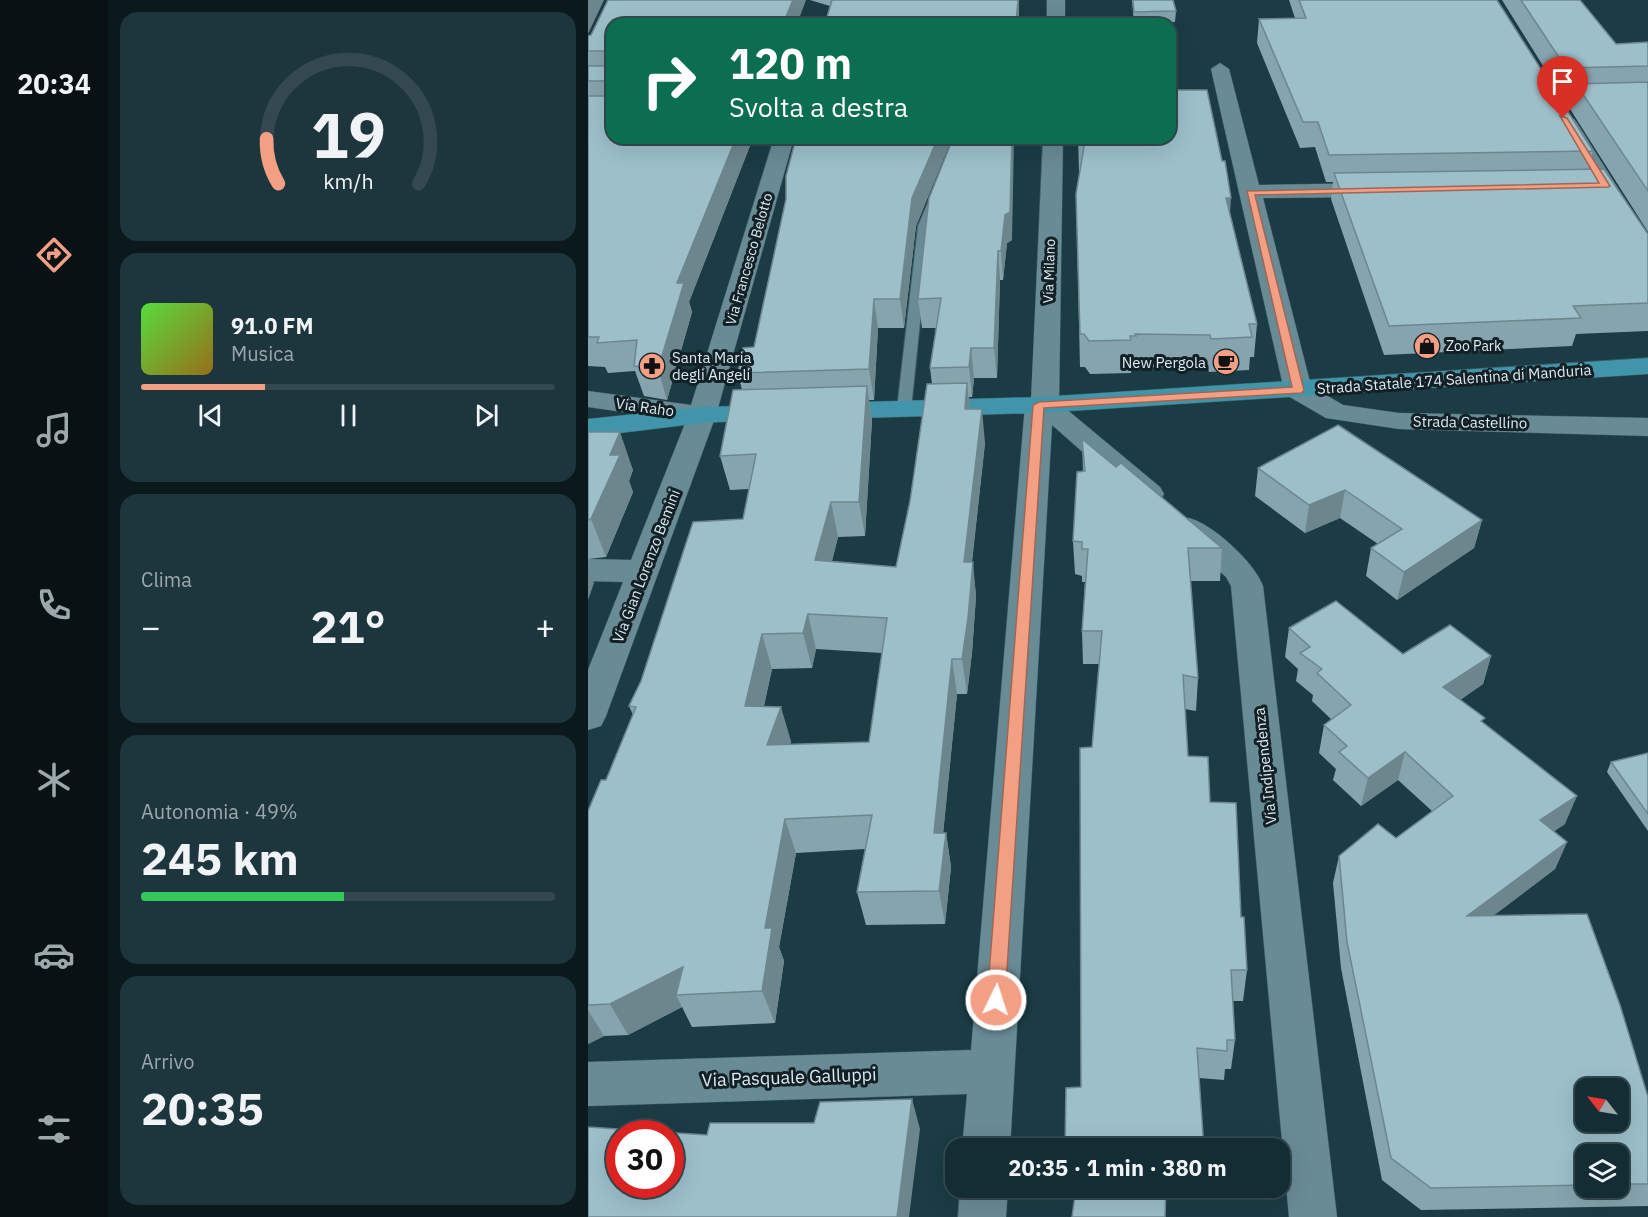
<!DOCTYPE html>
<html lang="it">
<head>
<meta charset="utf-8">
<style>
  :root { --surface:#142d34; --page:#1d353c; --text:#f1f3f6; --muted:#9da8ac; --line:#33494f; --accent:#f39f83 }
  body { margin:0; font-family:"IBM Plex Sans",sans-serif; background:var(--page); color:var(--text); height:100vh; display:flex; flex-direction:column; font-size:22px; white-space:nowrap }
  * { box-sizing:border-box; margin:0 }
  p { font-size:20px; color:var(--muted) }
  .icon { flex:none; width:33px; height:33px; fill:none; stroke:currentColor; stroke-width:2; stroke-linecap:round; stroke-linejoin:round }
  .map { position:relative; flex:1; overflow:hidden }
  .details { display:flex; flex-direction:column; gap:12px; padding:12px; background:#0b191d; width:480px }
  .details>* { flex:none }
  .banner { position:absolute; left:18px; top:18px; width:570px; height:126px; border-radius:18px; box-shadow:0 6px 24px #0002,0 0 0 2px var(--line); background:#0b6e4f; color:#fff; overflow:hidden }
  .needle { width:39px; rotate:301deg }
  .fabs { position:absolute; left:987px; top:1078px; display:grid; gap:12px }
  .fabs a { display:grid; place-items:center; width:54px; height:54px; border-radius:12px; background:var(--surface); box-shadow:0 6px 24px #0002,0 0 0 2px var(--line); font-size:30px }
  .speed { position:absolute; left:18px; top:1120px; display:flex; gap:12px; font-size:30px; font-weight:700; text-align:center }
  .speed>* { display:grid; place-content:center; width:78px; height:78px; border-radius:50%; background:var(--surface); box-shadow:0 6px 24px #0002,0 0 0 2px var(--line); line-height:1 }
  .speed .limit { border:9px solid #d22; background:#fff; color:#111 }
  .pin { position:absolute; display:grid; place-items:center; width:51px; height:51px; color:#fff; margin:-62px -26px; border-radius:50% 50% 50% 0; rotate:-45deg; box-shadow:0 0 6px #0007 }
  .pin .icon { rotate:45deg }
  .me { position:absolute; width:66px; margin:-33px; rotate:4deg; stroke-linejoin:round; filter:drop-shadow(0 0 4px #0008) }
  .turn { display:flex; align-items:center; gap:21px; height:126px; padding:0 24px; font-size:27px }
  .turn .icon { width:78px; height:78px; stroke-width:2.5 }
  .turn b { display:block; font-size:42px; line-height:51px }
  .big { font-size:45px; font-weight:700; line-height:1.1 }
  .details .widget { flex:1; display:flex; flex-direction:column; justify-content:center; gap:9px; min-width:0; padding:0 21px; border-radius:18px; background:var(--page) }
  .details .dial { align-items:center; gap:0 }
  .dial svg { height:156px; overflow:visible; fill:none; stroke:var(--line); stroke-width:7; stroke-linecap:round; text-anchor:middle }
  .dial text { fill:var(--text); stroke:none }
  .song { display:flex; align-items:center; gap:18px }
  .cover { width:72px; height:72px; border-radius:9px; background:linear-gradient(135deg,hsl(110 70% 55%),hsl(40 70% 35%)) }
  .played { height:6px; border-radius:3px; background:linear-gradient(90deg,var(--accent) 30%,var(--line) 30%) }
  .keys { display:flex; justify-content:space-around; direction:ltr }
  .heat { display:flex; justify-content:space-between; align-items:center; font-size:33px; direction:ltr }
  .charge { height:9px; border-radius:4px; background:linear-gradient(90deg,#34c759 49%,var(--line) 0) }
  .trip { position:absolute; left:357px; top:1138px; width:345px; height:60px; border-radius:18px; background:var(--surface); box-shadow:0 6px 24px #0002,0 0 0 2px var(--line); font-weight:700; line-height:60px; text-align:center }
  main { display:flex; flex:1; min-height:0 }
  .tab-bar { display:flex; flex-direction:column; width:108px; justify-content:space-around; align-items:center; background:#081215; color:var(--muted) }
  .tab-bar .icon { width:42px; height:42px }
  .tab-bar .active { color:var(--accent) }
  .tab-bar b { font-size:27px; color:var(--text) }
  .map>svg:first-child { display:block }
</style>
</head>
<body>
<main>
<nav class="tab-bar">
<b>20:34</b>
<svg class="icon active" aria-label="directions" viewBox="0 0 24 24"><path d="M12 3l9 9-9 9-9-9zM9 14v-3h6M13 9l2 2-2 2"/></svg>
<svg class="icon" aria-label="music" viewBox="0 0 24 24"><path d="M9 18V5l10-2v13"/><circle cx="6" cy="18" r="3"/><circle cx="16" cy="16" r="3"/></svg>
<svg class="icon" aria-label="phone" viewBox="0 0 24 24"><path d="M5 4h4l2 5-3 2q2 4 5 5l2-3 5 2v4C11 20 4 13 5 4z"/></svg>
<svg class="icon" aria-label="climate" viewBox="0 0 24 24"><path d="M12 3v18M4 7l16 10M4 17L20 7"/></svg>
<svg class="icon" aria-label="car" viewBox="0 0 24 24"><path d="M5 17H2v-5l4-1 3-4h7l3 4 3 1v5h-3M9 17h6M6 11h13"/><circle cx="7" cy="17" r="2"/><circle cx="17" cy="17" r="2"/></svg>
<svg class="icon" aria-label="filters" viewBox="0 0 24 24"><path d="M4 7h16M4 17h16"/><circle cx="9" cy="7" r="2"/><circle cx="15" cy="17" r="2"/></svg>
</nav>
<section class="details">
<div class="widget dial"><svg viewBox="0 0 100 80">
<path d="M14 69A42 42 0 1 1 86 69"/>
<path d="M14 69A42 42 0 0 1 8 46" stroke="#f39f83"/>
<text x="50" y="56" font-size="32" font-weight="700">19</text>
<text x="50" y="72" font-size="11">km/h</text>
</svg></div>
<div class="widget">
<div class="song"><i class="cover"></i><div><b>91.0 FM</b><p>Musica</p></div></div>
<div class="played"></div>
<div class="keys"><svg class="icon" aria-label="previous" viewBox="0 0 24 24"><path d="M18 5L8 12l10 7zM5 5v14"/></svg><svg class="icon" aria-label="pause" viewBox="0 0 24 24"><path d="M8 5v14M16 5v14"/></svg><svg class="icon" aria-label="next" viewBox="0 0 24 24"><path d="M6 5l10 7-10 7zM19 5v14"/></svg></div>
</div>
<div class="widget"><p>Clima</p>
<div class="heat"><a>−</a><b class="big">21°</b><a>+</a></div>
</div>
<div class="widget"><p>Autonomia · 49%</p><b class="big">245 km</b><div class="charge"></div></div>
<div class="widget"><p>Arrivo</p><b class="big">20:35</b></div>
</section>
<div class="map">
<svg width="1060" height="1217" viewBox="0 0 1060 1217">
  <rect width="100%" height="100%" fill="#1b3c45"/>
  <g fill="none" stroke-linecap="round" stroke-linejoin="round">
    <g stroke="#3e5b63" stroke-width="2">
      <polygon id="service" points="347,197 353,200 342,226 323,409 316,413 309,409 330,226 341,200"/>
    </g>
    <g stroke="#3e5b63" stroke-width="1">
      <g id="minor">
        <rect x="459" y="0" width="18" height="24"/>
        <polygon points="632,63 641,69 671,185 789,183 797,185 800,190 797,195 789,197 675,198 723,386 755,405 811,413 1060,418 1060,436 811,429 738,418 700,396 696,390 623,69"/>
        <polygon points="1060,93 1060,105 965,107 958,105 955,101 958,97 965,95"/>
        <polygon points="979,117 986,119 989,123 1060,236 1060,262 1052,260 1048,255 969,123 972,119"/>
        <polygon points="186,138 206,138 128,415 18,716 13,726 0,730 0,670 35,582 0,581 0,559 43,560 98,421 0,407 0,391 103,405"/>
        <polygon points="455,138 475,138 471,403 572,487 576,494 572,501 561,504 550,501 464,425 422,1149 374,1149 379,1094 0,1106 0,1062 383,1050 437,405 443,399"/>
        <path d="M601,518c24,6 66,45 74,68l74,631h-48l-58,-631 -5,-9 -48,-42 -4,-7 4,-7z"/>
        <polygon points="372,1188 420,1188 418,1217 370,1217"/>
      </g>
    </g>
    <g stroke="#3e5b63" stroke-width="1">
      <g id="primary">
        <polygon points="1060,358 1060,374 451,413 238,419 228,417 224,411 228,405 238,403 451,397"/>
        <polygon points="183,405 193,407 197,413 193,419 114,423 0,437 0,419 114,407"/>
      </g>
    </g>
    <use href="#service" fill="#698b95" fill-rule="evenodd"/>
    <use href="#minor" fill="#698b95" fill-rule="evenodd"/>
    <use href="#primary" fill="#4195ab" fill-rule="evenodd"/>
  </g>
  <g fill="#86a4ae" fill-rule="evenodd">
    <polygon points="222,0 431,0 431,24 237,24 242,6"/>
    <polygon points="544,0 585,0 588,11 587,22 546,23"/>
    <polygon points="701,0 909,0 1005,151 1000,169 1060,234 1060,331 988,334 984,346 796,355 743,199 745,182 738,182 727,147 712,148 669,43 671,19 707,18"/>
    <polygon points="914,0 992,0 1028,44 1060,42 1060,232 982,109 986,92 972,93"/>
    <polygon points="24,24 24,138 165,138 101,302 104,312 79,400 56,396 47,371 20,373 17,367 0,366 0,36"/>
    <path d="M208,138h156l-36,88 -12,102h-26l-4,72h-5l3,20 -7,116 -27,1 -6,24 64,6 14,-66 22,-117 -2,-16 6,-40h-14l-4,-29 11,-101 83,42 -5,3 -4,37h-3l-3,98h-23l-2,19h-3l1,12 15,34 -13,119 4,34 -4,57 -5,41h-10l-14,139h3l5,34 -6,57 -79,1 -9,-33 8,-43 -69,4 -17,94 5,14 -9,62 -83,4 -10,-20 -54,28 -24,1 -16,8v-233l18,-31 27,-65 -4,-9 114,-187 6,-30 -19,1 -10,-34 22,-66 -4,-17 16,-26 32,-148zM228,649l66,4 -13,89 -79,3 1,-4 -27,-35 8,-37 40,-1z"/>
    <polygon points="490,138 642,213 669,324 666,357 662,357 661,370 621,372 620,368 547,367 547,369 543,369 543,373 502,374 497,367 492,367 488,194 492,172 491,172"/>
    <polygon points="0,432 45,470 41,481 45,492 18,557 0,559"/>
    <polygon points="494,439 528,467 634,548 632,581 602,581 610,678 608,711 597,709 600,756 622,802 653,917 659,970 655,1001 645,1001 647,1040 643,1069 637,1069 636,1080 611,1078 493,1087 504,747 511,664 495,664 494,631 497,582 494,582 494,576 487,574 485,541 495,471"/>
    <polygon points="670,468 894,520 886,548 809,600 778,576 783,548 790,544 752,518 717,533 667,496"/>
    <path d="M701,628l114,26 88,2 -8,28 -23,16 23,23 82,101 -11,7 13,11 -12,27 -62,47 155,181v109l-227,4 -39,-30 -41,-212 -8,-85 6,-27 57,-18 36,-27 -34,-31 -37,26 -28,-26 3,-11 -17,-16 5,-28 7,-6 -19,-18 1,-6 -17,-14 2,-12 -13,-12zM998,1155h32v33h-32z"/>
    <polygon points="1060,753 1060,831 1019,772 1023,762"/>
    <polygon points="478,1188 607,1188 603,1188 602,1200 578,1200 487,1191 478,1191"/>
  </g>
  <g fill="#6d868d">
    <polygon points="0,0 16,0 0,34"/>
    <polygon points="205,0 218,0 209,24 195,24"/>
    <polygon points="430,0 431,0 431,24 428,24"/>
    <polygon points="148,138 165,138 101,302 104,312 79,400 70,369 89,283"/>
    <polygon points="350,138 364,138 328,226 316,328 312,299 324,198"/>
    <polygon points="424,138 426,138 424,240 419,243 415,280 413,251"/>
    <polygon points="638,198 643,198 641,229"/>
    <polygon points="410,251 412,280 409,378 406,348"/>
    <polygon points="286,299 290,328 286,400 281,369"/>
    <polygon points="383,348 386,378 384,397 381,367"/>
    <polygon points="379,383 383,417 377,409"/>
    <polygon points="279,386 284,420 277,536 271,502"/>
    <polygon points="394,409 397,443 380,596 376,562"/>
    <polygon points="32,432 45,470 41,481 45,492 18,557 3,519 22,455"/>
    <polygon points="757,490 752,518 717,533 721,505"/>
    <polygon points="243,502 250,537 235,595 227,560"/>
    <polygon points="894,520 886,548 809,600 816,572"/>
    <polygon points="385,562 388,596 384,653 379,694 374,659"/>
    <polygon points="0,567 6,583 0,600"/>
    <polygon points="220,614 228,649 224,668 215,633"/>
    <polygon points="174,634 184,669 168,741 157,706"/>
    <polygon points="903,656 895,684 848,715 855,687"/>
    <polygon points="364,659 369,694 352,866 346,833"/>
    <polygon points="193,707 203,741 190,780 179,745"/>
    <polygon points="817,752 810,780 773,806 780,778"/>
    <polygon points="989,796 977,824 942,848 952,820"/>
    <polygon points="197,819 208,853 191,947 196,961 187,1023 174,991 177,928"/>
    <polygon points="358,833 363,867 357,924 351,891"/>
    <polygon points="979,842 967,869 869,943 879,916"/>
    <polygon points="95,967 88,995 94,1007 40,1035 22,1004"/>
    <polygon points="0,1010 16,1036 0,1044"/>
    <polygon points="324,1099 332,1129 321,1217 309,1217"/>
  </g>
  <g fill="#9cbfca" stroke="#6d868d" stroke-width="1.5" fill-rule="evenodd">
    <polygon points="20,0 205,0 195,24 24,24 24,138 148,138 89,283 96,283 70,369 46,366 49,340 9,343 11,337 0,337 0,96 18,96 18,81 0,81 0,66 18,66 18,51 0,51 0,36 3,35"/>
    <polygon points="244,0 430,0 428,24 237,24"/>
    <polygon points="545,0 585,0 588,11 546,12"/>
    <polygon points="711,0 909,0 1005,151 741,155 730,122 715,122 671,19 718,18"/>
    <polygon points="933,0 992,0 1028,44 1060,42 1060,66 978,68"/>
    <polygon points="1060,82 1060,191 988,84"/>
    <polygon points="582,90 619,90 634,161 637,161 643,198 638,198 669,324 661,324 664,337 623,339 622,335 547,334 548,336 542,336 543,340 501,341 496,334 492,334 488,194 497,141 490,142 490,138 582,138"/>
    <polygon points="208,138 350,138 324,198 312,299 286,299 281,369 150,373 155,348 166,347 198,199 198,176"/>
    <polygon points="365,138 424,138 422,212 417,215 413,251 410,251 406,348 383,348 381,367 342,368 353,298 330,299 341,198"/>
    <polygon points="1016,169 1060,234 1060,303 985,306 993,318 801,326 746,173"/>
    <path d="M379,383l-2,26h17l-18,153h9l-5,56 -6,41h-10l-18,174h12l-7,58 -82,1 15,-77 -87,4 -20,109h7l-10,63 -86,4 7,-28 -73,37 -22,1v-194l13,-31h5l30,-73 -7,-1 12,-25 52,-159 50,-3 13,-65 -36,2 13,-66 134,-4 -8,116h-28l-16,58 81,7 14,-66 17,-117zM220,614l79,4 -18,124 -102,3 14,-38 -36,-1 17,-72 41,-1z"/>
    <polygon points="750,425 894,520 816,572 783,548 814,529 757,490 721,505 670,468"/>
    <polygon points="0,432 32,432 22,455 32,455 3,519 0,520"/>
    <polygon points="494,439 528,467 533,463 634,548 600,548 610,678 595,675 600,756 620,757 622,802 648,803 653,917 656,917 659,970 643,970 647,1040 639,1040 639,1051 609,1048 616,1149 477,1149 478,1088 493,1087 492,748 504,747 514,631 494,631 500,549 494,549 494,542 485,541 489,472 497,471"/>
    <path d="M748,601l67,53 47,-29 41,31 -48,31 42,31 -4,3 96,75 -37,24 27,22 -100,74 120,-2 33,91 28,92v87h-30v-29h-32v30l-155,3 -40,-30 -44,-216 -8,-86 39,-32 18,14 57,-42 -48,-44 -37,26 -29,-26 8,-6 -23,-21 27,-20 -34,-32 5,-4 -22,-16 10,-6 -21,-19zM998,1089h32v33h-32z"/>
    <polygon points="1060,753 1060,814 1023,762"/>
    <path d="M324,1099l-15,118h-309v-90l119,8 3,-12h104l6,-21zM32,1134h50v51h-50z"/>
    <polygon points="488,1188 578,1188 577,1217 484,1217"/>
  </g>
  <polygon fill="#f39f83" stroke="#9e6755" stroke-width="1.5" points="972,116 979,118 1022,186 1020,187 667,195 716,390 714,393 456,408 417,1000 414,1006 408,1009 402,1006 399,1000 445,405 451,402 704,387 659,191 1011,183"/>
  <defs>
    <g id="shop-disc" transform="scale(1.35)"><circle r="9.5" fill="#f39f83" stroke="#132025"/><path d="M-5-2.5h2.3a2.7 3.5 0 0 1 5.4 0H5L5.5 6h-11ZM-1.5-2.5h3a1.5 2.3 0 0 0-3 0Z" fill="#111"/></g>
    <g id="cafe-disc" transform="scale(1.35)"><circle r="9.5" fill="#f39f83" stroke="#132025"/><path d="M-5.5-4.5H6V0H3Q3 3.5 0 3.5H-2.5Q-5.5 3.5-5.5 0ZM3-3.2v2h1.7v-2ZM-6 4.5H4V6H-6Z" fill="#111"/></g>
    <g id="pharmacy-disc" transform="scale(1.35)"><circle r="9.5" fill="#f39f83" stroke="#132025"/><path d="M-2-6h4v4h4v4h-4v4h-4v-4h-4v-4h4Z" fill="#111"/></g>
  </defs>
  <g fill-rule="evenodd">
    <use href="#shop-disc" x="839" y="346"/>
    <use href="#cafe-disc" x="638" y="362"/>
    <use href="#pharmacy-disc" x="64" y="366"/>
  </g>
  <g text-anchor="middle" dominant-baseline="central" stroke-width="6" stroke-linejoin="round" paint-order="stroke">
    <g font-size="14" fill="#daecf2" stroke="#132025">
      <text transform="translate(161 259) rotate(-74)">Via Francesco Belotto</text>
      <text transform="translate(461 271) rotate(-88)">Via Milano</text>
    </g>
    <g font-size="14" fill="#daecf2" stroke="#132025" text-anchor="start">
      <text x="858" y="346">Zoo Park</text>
    </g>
    <g font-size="15" fill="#daecf2" stroke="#132025" text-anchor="start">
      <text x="84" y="357">Santa Maria<tspan x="84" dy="17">degli Angeli</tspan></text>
      <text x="618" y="362" text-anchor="end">New Pergola</text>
    </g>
    <g font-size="15" fill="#daecf2" stroke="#132025">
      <text transform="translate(866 379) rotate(-4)">Strada Statale 174 Salentina di Manduria</text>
      <text transform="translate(57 407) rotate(8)">Via Raho</text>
      <text transform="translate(882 422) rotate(1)">Strada Castellino</text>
      <text transform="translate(58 566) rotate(-69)">Via Gian Lorenzo Bemini</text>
      <text transform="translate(677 766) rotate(-96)">Via Indipendenza</text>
    </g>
    <g font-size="18" fill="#daecf2" stroke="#132025">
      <text transform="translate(201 1077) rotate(-2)">Via Pasquale Galluppi</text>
    </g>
  </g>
</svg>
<div class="fabs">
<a><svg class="needle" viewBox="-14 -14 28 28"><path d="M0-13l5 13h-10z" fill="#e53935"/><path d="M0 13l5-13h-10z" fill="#9da8ac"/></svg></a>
<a><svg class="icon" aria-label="layers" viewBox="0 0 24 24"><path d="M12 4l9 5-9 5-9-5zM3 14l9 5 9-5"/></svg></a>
</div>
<div class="speed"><div class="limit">30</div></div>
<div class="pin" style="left:975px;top:118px;background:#d93025"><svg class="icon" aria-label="arrive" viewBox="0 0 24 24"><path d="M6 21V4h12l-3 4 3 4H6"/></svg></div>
<svg class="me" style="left:408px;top:1000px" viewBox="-20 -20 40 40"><circle r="17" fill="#f39f83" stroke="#fff" stroke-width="3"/><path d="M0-11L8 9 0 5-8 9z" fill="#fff"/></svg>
<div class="trip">20:35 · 1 min · 380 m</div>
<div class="banner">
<div class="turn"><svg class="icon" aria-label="right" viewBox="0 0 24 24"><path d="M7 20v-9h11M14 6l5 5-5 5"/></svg><div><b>120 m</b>Svolta a destra</div></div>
</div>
</div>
</main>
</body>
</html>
